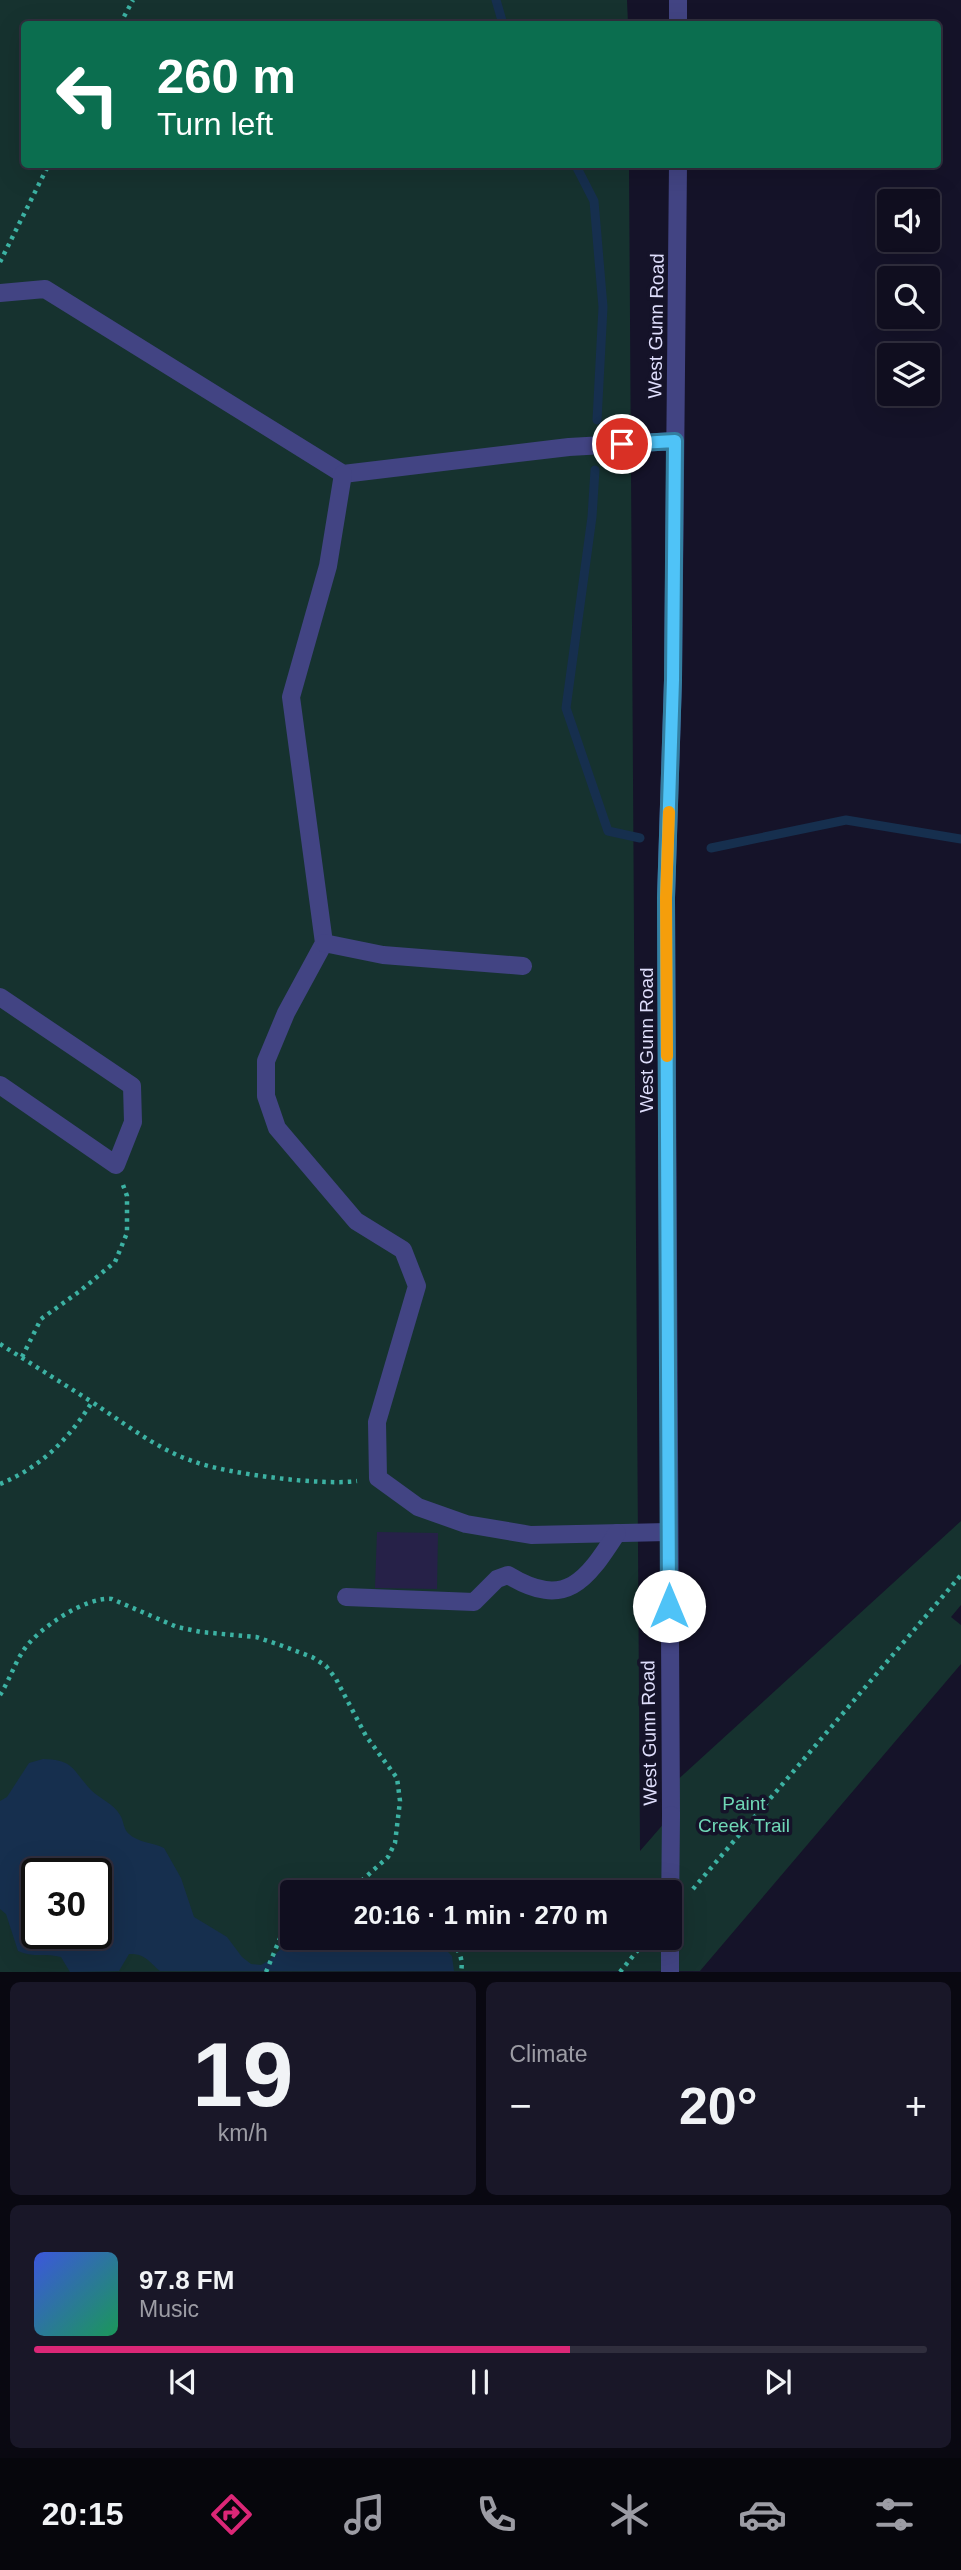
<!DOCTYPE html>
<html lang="en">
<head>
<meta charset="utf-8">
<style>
  :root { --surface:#100e1f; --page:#191728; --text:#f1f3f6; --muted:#9c9ca4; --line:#302e3d; --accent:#db2777 }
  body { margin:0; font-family:Arial,sans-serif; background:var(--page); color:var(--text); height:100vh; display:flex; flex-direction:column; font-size:26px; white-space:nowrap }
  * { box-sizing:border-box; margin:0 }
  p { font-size:23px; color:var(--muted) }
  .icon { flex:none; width:38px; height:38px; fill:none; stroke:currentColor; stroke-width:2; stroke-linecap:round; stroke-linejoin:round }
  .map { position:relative; height:1972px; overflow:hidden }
  .details { display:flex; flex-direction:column; gap:10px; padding:10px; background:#090811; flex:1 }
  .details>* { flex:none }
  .banner { position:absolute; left:21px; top:21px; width:920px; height:147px; border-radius:7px; box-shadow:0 7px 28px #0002,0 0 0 2px var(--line); background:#0b6e4f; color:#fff; overflow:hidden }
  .buttons { position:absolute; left:877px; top:189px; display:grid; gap:14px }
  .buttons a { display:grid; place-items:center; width:63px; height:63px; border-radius:7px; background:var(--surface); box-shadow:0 7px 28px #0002,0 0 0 2px var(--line); font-size:35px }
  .speed { position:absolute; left:21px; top:1858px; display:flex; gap:14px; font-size:35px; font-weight:700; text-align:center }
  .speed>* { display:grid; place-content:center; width:91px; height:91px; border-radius:50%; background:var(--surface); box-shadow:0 7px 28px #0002,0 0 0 2px var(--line); line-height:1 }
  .speed .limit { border:4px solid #111; border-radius:10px; background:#fff; color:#111 }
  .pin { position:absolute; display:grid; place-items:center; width:60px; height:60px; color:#fff; margin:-30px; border:4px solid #fff; border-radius:50%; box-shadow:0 2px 7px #0007 }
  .me { position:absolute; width:77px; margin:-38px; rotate:0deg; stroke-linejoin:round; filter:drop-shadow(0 0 5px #0008) }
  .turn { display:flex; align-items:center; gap:24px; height:147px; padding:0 21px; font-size:32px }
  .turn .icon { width:91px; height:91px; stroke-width:2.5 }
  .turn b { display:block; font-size:49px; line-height:60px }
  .big { font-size:52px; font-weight:800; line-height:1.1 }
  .details .tile { flex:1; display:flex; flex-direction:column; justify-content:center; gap:10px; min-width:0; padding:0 24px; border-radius:10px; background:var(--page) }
  .details .dial { align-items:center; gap:0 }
  .dial b { font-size:91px; line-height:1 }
  .song { display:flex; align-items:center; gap:21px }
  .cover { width:84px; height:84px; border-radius:10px; background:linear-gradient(135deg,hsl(230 70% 55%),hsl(150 70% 35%)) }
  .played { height:7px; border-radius:4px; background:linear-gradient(90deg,var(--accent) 60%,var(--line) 60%) }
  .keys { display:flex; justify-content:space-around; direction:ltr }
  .heat { display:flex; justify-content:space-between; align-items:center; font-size:38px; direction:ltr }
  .details .tiles { flex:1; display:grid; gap:10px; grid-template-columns:1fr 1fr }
  .tile:last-child { grid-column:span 2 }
  .trip { position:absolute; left:280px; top:1880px; width:402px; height:70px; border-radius:7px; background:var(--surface); box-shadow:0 7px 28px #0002,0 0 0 2px var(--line); font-weight:800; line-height:70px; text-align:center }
  .menu { display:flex; height:112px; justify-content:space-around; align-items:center; background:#06060c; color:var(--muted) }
  .menu .icon { width:49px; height:49px }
  .menu .active { color:var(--accent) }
  .menu b { font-size:32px; color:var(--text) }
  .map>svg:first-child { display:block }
</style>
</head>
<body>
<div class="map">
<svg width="961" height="1972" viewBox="0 0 961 1972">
  <rect width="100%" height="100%" fill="#151329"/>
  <path fill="#16322f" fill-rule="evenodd" d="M0,0h627l1,24h-604v140l605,1 11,1686 33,-38v-29l288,-263v84l-10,12 10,8v39l-261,307 -700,1zM37,1874h59v60h-59zM292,1892h378v45h-378z"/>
  <path fill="#162f4e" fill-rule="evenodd" d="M43,1759c32,1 29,11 48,31 9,9 22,13 29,25 4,6 3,14 9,19 8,8 25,9 35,14l17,30 13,39 33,20 15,20 9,7 10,1 7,-4 26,-24h92c15,17 37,6 56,9l10,10 2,15h-294c-11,-9 -15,-18 -31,-17l-10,17 -49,1 -9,-15c-14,-4 -29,1 -43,-6l-12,-37 -6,-5v-108l7,-4 22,-34zM37,1874h59v60h-59z"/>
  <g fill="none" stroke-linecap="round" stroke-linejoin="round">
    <g stroke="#162f4e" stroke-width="9">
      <polyline points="496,0 503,24"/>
      <polyline points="575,164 594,201 603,307 597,420"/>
      <polyline points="595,470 592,517 566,708 608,831 640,838"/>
      <polyline points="711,848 846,820 961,839"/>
    </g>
  </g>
  <polygon fill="#262148" points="377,1532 438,1533 437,1589 375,1588"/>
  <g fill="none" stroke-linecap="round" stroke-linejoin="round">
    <g stroke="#3cb2a3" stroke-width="4.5" stroke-dasharray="3.5 5" stroke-linecap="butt">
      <polyline points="120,24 133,0"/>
      <polyline points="0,262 49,164"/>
      <polyline points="0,1344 92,1402"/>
      <polyline points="22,1357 41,1319 80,1291 115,1262 127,1233 127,1196 123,1185"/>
      <path d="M0,1484c41,-17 69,-45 92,-82 32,21 66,48 103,60 34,12 127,24 162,19"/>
      <path d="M0,1695c9,-14 14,-30 23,-44 14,-22 63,-55 89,-52l65,28 24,5 55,5 24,8 32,12 14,9 10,13 30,57 31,42 3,23 -5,42 -7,14 -39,35"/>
      <polyline points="693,1889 961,1575"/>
      <path d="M445,1937c12,8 19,20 16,35"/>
      <polyline points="266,1972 281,1936 292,1921"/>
      <polyline points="620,1972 646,1940"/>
    </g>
    <g stroke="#424483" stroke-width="18">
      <polyline points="0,293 45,289 343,474 569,447 675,441"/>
      <polyline points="343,474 328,566 291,697 324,943 286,1013 266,1061 266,1096 277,1128 356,1221 403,1250 417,1286 377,1422 378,1478 418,1507 466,1524 531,1535 668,1532"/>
      <polyline points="324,943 383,955 523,966"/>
      <polyline points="0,997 132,1086 133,1122 116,1165 0,1085"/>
      <path d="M346,1597l128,5 23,-23 11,-4c58,35 78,6 109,-42"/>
    </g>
    <g stroke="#424483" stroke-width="18">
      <polyline points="678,24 678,0"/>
      <polyline points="671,1815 666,898 673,680 678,164"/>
      <polyline points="670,1972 670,1937"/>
    </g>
    <polyline stroke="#424483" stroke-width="18" points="670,1915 671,1815"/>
  </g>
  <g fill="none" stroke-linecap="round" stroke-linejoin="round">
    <g stroke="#337fa1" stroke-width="18">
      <polyline id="route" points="622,444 675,441 673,680 666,898 669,1606"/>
    </g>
    <use href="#route" stroke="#4fc3f7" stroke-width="12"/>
    <polyline stroke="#f59e0b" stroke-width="12" points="667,1056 666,898 669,812"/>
  </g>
  <g text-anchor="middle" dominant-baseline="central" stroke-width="7" stroke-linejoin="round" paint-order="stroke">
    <g font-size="19" fill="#dfdefc" stroke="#151329">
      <text transform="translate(656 326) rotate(-89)">West Gunn Road</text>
      <text transform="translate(646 1040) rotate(-90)">West Gunn Road</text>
      <text transform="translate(649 1733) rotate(-91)">West Gunn Road</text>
    </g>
    <g font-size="19" fill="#6fd7b6" stroke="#151329">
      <text x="744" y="1803">Paint<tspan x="744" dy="22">Creek Trail</tspan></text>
    </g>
  </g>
</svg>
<div class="buttons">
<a><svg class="icon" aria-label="sound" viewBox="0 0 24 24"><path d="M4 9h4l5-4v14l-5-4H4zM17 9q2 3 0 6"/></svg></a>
<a><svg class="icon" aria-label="search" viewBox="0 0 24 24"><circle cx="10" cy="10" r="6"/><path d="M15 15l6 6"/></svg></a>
<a><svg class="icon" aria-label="layers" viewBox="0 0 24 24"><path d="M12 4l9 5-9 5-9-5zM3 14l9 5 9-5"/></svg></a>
</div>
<div class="speed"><div class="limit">30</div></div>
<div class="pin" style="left:622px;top:444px;background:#d93025"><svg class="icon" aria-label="arrive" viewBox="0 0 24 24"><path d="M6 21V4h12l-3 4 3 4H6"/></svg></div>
<svg class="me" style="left:669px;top:1606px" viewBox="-20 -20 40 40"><circle r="19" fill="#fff"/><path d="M0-13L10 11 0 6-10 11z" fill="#4fc3f7"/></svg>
<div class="trip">20:16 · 1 min · 270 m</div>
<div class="banner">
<div class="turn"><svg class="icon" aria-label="left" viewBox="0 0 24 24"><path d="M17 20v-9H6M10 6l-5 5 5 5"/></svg><div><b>260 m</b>Turn left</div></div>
</div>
</div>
<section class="details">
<div class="tiles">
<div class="tile dial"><b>19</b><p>km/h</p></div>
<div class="tile"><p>Climate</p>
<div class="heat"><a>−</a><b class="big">20°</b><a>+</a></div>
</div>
<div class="tile">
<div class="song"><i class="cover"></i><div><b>97.8 FM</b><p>Music</p></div></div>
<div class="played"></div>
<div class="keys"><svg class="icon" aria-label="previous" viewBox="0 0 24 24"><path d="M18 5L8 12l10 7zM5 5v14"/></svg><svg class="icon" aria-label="pause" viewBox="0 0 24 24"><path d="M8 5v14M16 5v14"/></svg><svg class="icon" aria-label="next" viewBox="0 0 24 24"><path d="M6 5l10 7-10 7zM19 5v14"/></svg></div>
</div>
</div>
</section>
<nav class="menu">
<b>20:15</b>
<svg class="icon active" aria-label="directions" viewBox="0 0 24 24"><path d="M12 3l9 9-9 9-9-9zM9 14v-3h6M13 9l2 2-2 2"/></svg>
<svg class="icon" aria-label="music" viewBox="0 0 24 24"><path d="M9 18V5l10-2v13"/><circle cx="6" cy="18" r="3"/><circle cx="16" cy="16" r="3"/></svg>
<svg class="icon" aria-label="phone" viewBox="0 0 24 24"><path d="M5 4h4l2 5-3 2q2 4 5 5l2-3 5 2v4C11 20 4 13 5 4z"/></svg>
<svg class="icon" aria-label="climate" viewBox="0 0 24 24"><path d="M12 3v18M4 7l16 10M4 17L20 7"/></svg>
<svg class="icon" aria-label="car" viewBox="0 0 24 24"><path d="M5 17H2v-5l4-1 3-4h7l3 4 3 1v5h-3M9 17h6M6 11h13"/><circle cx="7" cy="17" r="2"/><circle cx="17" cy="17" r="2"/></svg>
<svg class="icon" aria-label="filters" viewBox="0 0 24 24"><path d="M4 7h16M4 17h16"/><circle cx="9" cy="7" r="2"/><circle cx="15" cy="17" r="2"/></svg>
</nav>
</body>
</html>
